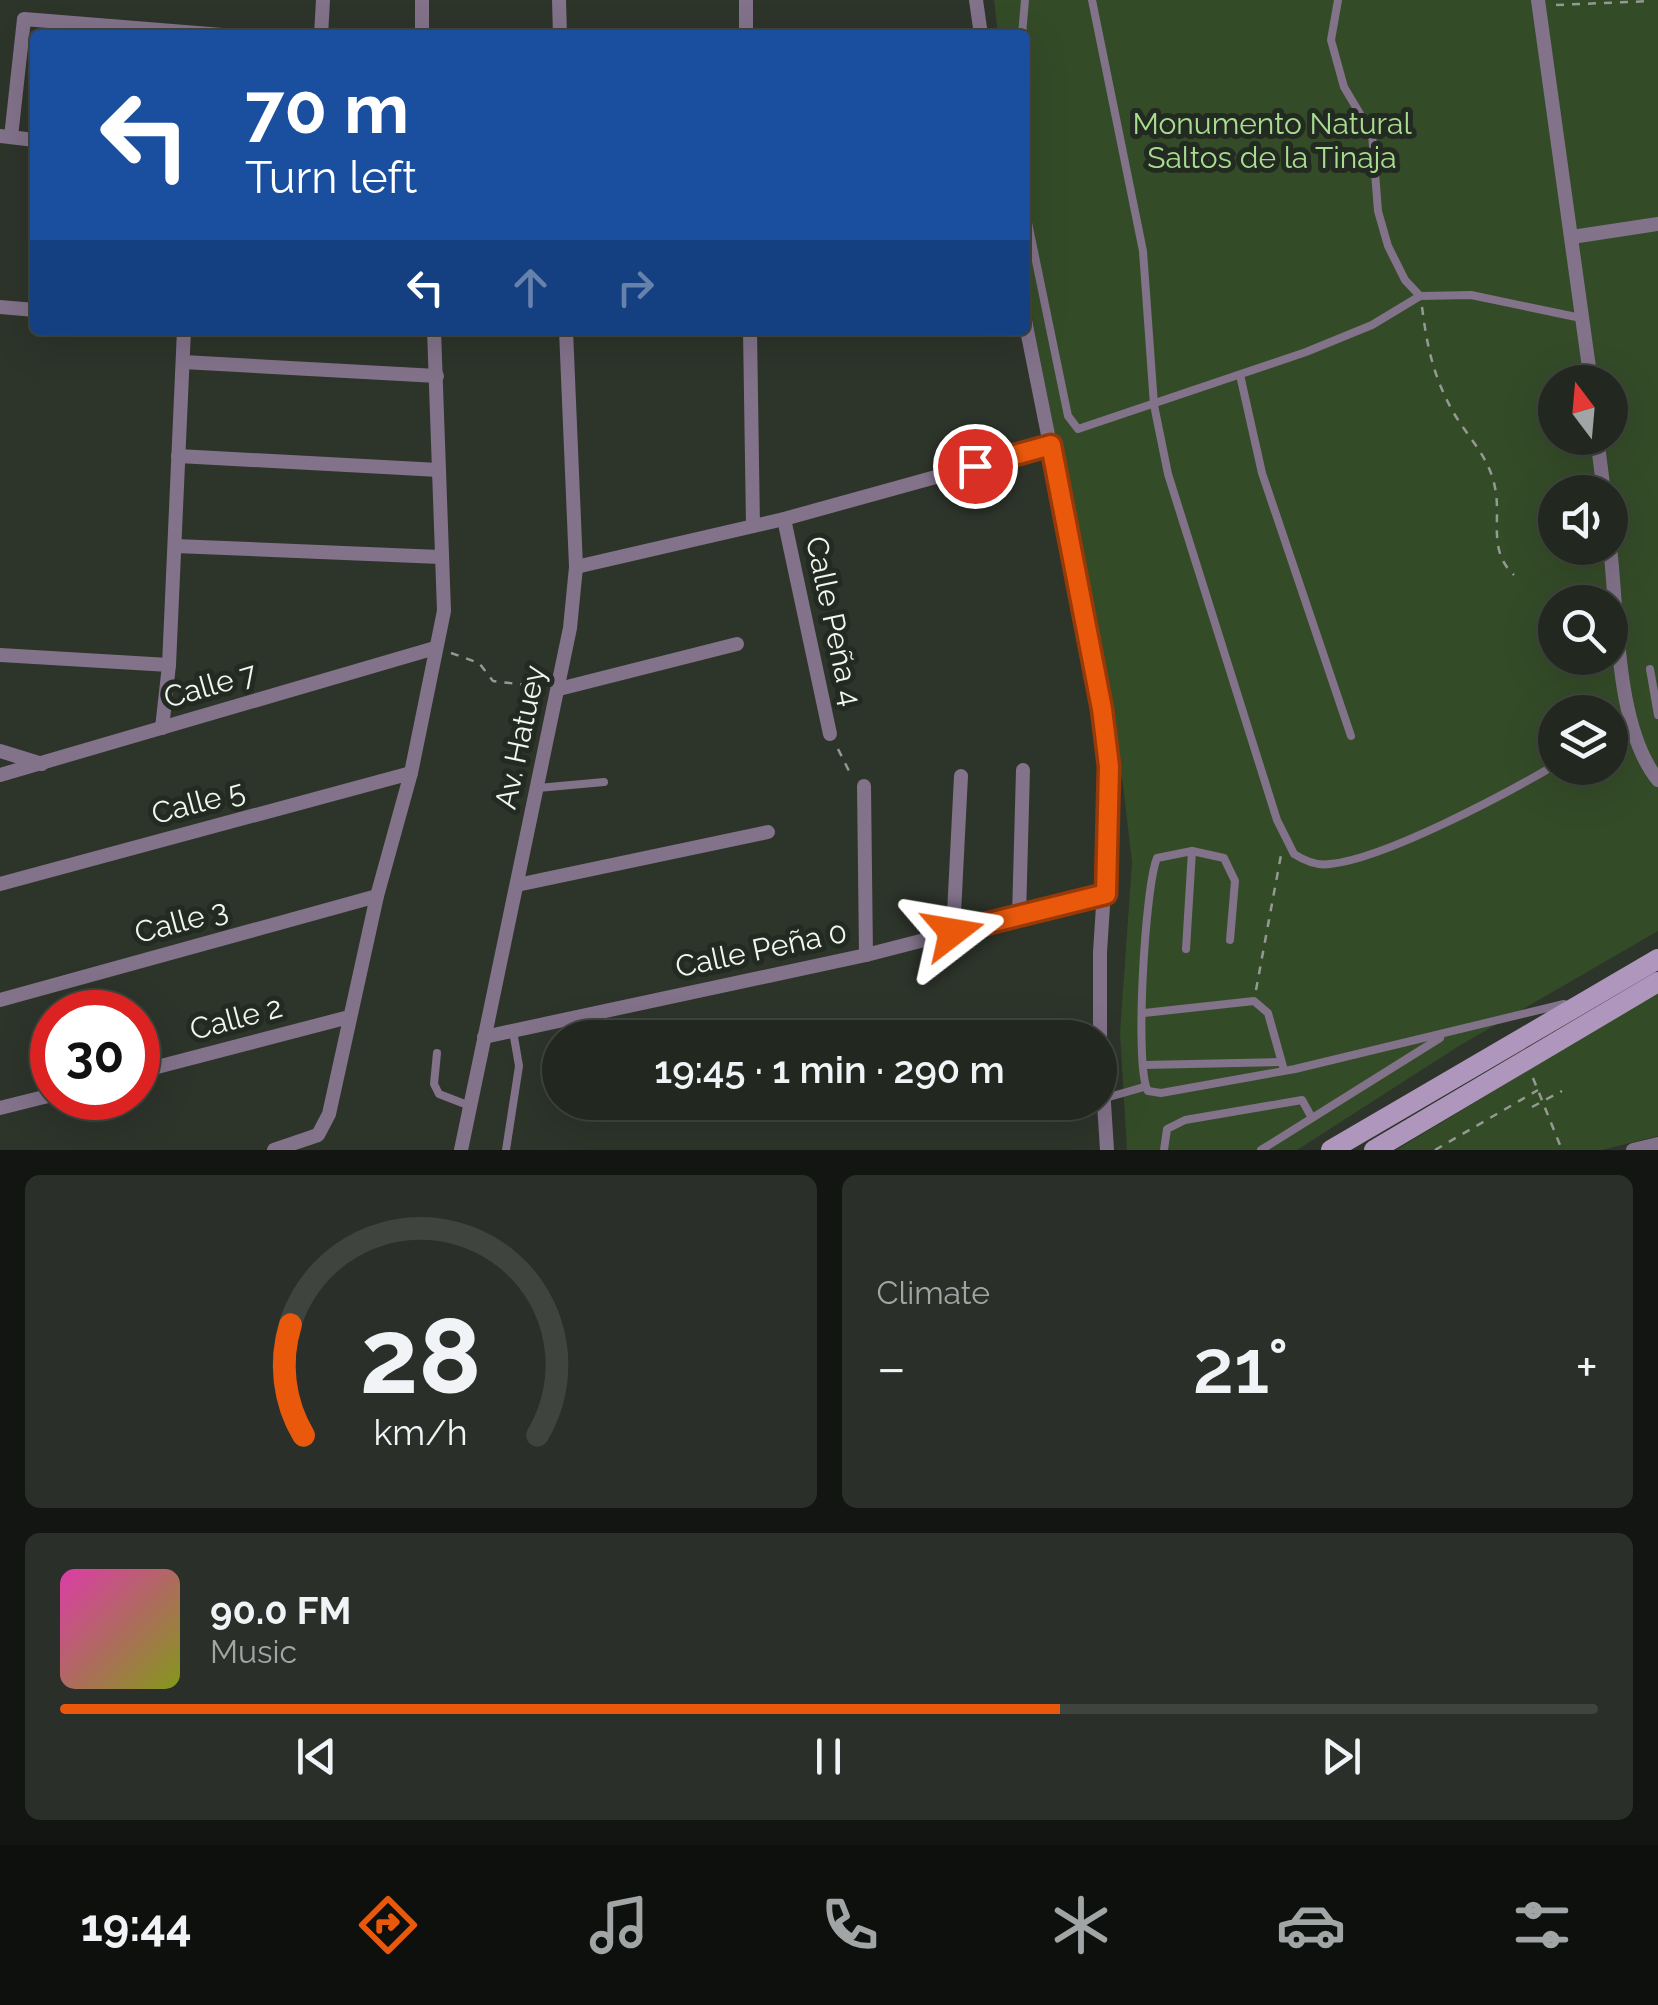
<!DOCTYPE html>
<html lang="en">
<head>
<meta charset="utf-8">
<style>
  :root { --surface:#222720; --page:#2a2f29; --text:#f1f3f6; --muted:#a2a5a5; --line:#3f443e; --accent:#ea580c }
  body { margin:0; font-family:Raleway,sans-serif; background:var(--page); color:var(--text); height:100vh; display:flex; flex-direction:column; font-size:38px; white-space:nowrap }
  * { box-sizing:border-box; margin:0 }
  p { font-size:32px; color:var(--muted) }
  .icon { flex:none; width:55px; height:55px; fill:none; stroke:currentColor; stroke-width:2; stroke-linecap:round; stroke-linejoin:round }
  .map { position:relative; height:1150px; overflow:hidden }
  .side { display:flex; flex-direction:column; gap:25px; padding:25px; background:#131512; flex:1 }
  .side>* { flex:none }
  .hud { position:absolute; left:30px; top:30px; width:1000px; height:305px; border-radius:10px; box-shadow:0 10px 40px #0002,0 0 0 2px var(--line); background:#1a4fa0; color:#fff; overflow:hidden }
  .needle { width:65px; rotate:344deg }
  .buttons { position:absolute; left:1538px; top:365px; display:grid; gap:20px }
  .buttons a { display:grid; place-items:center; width:90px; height:90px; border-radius:50%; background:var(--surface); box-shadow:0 10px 40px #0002,0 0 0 2px var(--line); font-size:50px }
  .speed { position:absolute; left:30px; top:990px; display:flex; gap:20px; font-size:50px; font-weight:700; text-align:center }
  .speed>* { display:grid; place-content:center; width:130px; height:130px; border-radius:50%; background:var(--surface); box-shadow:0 10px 40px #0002,0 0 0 2px var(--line); line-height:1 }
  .speed .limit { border:15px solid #d22; background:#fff; color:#111 }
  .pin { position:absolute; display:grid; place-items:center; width:85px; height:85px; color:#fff; margin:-42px; border:5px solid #fff; border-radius:50%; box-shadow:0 2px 10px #0007 }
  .me { position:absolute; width:110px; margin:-55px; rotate:76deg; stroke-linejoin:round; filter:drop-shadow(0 0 8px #0008) }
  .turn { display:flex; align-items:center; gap:35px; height:210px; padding:0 50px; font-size:45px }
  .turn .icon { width:130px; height:130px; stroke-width:2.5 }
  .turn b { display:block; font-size:70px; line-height:85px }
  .lanes { display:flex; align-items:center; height:95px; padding:0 50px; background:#0003; justify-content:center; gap:50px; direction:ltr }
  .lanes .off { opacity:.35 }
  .big { font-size:75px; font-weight:600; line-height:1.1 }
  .side .widget { flex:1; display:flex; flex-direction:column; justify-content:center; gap:15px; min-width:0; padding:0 35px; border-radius:15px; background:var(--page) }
  .side .dial { align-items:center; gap:0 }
  .dial svg { height:260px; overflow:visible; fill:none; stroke:var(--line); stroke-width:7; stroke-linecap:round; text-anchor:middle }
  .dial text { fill:var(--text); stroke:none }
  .song { display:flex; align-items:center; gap:30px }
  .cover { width:120px; height:120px; border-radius:15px; background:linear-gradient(135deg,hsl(320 70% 55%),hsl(70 70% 35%)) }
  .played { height:10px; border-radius:5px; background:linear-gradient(90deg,var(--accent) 65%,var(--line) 65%) }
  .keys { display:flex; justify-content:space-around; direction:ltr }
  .heat { display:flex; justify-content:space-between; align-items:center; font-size:55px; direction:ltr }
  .side .tiles { flex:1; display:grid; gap:25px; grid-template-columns:1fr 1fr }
  .widget:last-child { grid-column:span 2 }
  .trip { position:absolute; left:542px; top:1020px; width:575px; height:100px; border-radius:50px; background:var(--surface); box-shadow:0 10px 40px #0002,0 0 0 2px var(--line); font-weight:600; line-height:100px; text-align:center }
  .tab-bar { display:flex; height:160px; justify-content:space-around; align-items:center; background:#0e100d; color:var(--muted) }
  .tab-bar .icon { width:70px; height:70px }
  .tab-bar .current { color:var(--accent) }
  .tab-bar b { font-size:45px; color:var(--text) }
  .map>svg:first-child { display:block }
</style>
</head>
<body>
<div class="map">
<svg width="1658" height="1150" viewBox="0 0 1658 1150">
  <rect width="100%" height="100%" fill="#2d342a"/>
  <g fill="#344b28" fill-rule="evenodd">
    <path d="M994,0h664v931l-199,115 -162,104h-170l-7,-116 12,-172 -9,-77 -91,-468 -7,-60v-222h-27zM1555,382h55v56h-55zM1555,492h55v56h-55zM1555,602h55v56h-55zM1555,712h55v56h-55z"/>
    <polygon points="1658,992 1658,1136 1602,1150 1396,1150"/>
  </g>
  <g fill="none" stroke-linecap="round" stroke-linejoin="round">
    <g stroke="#949991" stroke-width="2.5" stroke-dasharray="8 8" stroke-linecap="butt">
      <polyline points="1556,5 1651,1"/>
      <path d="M1422,307c5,39 11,68 30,103 14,25 35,44 42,73 9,34 -8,66 20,92"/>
      <polyline points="451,653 479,663 493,681 542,687"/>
      <polyline points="838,749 852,777"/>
      <polyline points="1256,990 1281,855"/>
      <polyline points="1533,1078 1562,1150"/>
      <polyline points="1532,1107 1562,1091"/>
      <polyline points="1435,1150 1538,1090"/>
    </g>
    <g stroke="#82728a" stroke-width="8">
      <path d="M1092,0l51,251 11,154 14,69 109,346 17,34c11,7 23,12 36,10 54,-5 176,-70 225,-99"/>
      <polyline points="1338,0 1331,40 1344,87 1372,134 1378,211 1388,246 1405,280 1420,296"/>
      <polyline points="1022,35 1025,0"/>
      <polyline points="1025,208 1068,416 1078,429 1306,352 1372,325 1420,296 1471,295 1581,318"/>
      <polyline points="1240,375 1262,473 1351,736"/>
      <polyline points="1650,669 1658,715"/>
      <polyline points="1610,734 1631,723"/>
      <polyline points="538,788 604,782"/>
      <path d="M1230,940l5,-59 -11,-23 -32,-7 -35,7c-12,28 -23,211 -9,233l13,2 134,-24 269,-65"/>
      <polyline points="1186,949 1192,851"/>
      <polyline points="1144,1013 1254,1001 1268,1013 1284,1070"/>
      <polyline points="437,1053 434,1084 439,1094 470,1106"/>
      <polyline points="1144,1065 1279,1062"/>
      <polyline points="1102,1099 1144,1087"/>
      <polyline points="506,1150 519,1066 513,1031"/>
      <polyline points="1164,1150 1167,1129 1185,1120 1302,1100 1312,1118"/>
      <polyline points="1261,1150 1440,1038"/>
    </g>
    <g stroke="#82728a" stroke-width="14">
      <polyline points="559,0 560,35"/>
      <polyline points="746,0 746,35"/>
      <polyline points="976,0 981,35"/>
      <polyline points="1538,0 1591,382"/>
      <polyline points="321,35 323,0"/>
      <polyline points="422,35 422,0"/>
      <polyline points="0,136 35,140"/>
      <polyline points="11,137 24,19 222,35"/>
      <polyline points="1572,237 1658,224"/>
      <polyline points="0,307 35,310"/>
      <polyline points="1025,320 1103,709 1109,814 1100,952 1100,1038"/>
      <polyline points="750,330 753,526"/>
      <polyline points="183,362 437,376"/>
      <polyline points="1597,438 1604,492"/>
      <polyline points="178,456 439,470"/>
      <polyline points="784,519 830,734"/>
      <polyline points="175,546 440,557"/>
      <path d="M1610,547c8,67 5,180 48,233"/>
      <polyline points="576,567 784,519 1051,445"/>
      <polyline points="0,655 169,665"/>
      <polyline points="559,689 737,644"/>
      <polyline points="162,728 169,665 184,330"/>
      <polyline points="0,751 42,764"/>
      <polyline points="0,775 435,648"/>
      <polyline points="864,786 866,955"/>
      <polyline points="0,884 411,773"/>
      <polyline points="517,885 768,832"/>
      <polyline points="1019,916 1023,770"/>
      <polyline points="953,933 961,776"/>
      <polyline points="0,1000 377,896"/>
      <polyline points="484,1037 866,955 1107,893"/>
      <polyline points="1100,1041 1107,1150"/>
      <polyline points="138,1072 349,1017"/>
      <polyline points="0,1108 52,1095"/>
      <polyline points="274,1150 318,1135 329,1114 377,896 411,773 444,611 434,330"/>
      <polyline points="461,1150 570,628 576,567 566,330"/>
      <polyline points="1633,1150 1658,1144"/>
    </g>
    <g stroke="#af96bc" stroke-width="20">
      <polyline points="1331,1150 1658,959"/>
      <polyline points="1374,1150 1658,982"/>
    </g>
  </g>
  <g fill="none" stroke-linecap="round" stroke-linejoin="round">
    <g stroke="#983908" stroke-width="25">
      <polyline id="route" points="953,932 1106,894 1109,766 1102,709 1051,445 975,466"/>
    </g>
    <use href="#route" stroke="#ea580c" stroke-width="18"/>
  </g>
  <g text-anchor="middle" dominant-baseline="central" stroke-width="10" stroke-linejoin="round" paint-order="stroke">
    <g font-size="30" fill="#a8dc8e" stroke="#232a21">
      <text x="1272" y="123">Monumento Natural<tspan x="1272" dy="34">Saltos de la Tinaja</tspan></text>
    </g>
    <g font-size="30" fill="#f2f6f0" stroke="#232a21">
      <text transform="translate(834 621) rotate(78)">Calle Peña 4</text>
      <text transform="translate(210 685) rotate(-16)">Calle 7</text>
      <text transform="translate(520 737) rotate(-78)">Av. Hatuey</text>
      <text transform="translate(198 802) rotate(-15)">Calle 5</text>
      <text transform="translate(181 921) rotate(-15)">Calle 3</text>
      <text transform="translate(761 949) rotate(-12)">Calle Peña 0</text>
      <text transform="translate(236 1018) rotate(-15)">Calle 2</text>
    </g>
  </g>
</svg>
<div class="buttons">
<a><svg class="needle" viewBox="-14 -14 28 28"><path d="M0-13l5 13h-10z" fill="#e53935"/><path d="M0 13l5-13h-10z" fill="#a2a5a5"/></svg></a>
<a><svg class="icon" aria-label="sound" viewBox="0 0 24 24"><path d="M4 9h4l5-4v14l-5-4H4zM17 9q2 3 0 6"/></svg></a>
<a><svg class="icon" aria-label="search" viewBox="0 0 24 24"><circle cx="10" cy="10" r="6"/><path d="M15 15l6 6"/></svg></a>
<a><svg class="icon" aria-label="layers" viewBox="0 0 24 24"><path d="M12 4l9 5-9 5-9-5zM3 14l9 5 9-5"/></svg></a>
</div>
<div class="speed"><div class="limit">30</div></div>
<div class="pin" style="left:975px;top:466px;background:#d93025"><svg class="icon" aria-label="arrive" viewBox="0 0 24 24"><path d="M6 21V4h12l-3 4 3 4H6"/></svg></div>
<svg class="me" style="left:953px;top:932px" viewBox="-20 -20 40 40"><path d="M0-17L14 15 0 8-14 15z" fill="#ea580c" stroke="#fff" stroke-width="4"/></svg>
<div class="trip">19:45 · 1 min · 290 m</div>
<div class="hud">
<div class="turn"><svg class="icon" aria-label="left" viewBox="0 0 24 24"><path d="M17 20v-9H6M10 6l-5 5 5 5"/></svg><div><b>70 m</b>Turn left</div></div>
<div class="lanes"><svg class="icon" aria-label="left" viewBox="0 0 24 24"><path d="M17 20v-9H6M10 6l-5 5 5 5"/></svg><svg class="icon off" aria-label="ahead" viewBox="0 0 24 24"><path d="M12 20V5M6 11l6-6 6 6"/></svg><svg class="icon off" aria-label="right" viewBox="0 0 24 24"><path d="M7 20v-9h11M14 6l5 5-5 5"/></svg></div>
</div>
</div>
<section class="side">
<div class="tiles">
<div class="widget dial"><svg viewBox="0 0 100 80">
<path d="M14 69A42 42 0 1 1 86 69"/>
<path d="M14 69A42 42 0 0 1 10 35" stroke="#ea580c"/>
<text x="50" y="56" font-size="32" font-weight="700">28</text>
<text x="50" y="72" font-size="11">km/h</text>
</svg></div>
<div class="widget"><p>Climate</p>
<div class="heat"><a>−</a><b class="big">21°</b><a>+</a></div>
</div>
<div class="widget">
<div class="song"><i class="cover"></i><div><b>90.0 FM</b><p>Music</p></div></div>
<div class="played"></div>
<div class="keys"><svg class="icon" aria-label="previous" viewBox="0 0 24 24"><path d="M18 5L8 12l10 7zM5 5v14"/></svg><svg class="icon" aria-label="pause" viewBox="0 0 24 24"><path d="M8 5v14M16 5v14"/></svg><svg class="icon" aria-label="next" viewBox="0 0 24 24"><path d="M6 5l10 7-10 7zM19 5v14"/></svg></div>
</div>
</div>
</section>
<nav class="tab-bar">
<b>19:44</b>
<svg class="icon current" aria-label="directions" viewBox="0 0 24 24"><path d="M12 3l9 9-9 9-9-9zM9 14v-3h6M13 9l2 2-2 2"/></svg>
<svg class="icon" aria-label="music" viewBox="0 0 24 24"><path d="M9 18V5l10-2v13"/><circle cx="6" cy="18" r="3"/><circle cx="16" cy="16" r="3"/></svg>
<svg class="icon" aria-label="phone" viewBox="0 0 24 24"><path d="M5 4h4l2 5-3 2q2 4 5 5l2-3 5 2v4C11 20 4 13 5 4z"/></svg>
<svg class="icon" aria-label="climate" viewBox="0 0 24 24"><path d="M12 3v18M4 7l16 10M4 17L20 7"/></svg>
<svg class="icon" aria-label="car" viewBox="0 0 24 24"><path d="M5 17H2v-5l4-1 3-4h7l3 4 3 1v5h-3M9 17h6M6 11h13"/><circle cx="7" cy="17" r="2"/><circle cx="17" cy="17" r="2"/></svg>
<svg class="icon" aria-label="filters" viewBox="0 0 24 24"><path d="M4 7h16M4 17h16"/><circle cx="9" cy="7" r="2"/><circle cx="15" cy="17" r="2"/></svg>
</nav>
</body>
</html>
